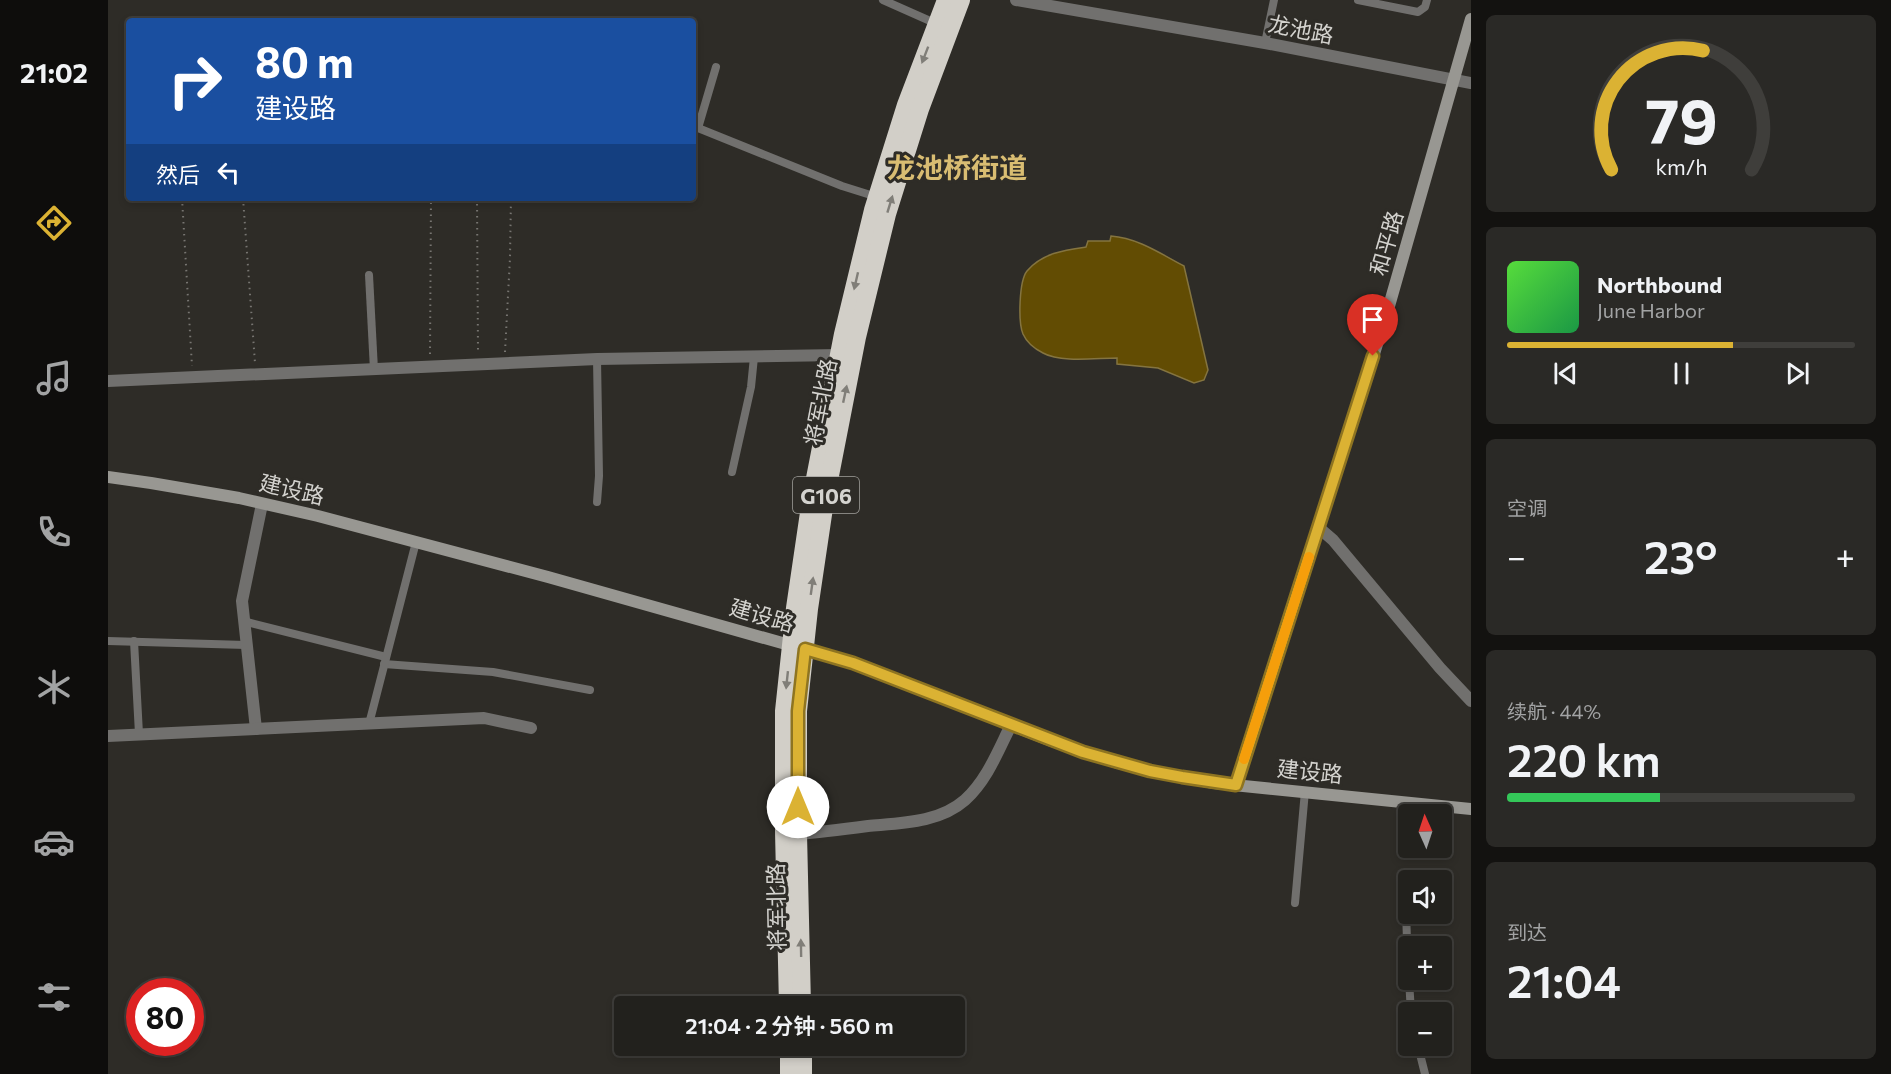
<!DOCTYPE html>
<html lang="zh">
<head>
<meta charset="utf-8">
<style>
  :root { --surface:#22211d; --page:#2a2926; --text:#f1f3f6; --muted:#a2a3a4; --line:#3f3e3b; --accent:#dbb233 }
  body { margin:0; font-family:Commissioner,"Noto Sans SC",sans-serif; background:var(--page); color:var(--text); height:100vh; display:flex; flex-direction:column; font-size:22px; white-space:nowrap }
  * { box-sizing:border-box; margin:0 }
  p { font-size:20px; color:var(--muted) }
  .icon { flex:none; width:33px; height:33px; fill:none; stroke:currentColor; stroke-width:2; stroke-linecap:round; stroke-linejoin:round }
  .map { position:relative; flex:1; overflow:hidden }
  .side { display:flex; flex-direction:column; gap:15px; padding:15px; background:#131210; width:420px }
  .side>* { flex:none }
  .guide { position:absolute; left:18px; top:18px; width:570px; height:183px; border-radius:6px; box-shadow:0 3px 9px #0003,0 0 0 2px var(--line); background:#1a4fa0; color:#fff; overflow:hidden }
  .needle { width:39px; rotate:357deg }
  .fabs { position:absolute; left:1290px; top:804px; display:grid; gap:12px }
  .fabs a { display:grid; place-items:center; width:54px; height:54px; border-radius:6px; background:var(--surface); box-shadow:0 3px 9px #0003,0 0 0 2px var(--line); font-size:30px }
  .speed { position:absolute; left:18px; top:978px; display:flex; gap:12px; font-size:30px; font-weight:700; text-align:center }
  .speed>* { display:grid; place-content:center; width:78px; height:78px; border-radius:50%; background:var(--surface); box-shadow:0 3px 9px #0003,0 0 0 2px var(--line); line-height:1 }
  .speed .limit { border:9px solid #d22; background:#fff; color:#111 }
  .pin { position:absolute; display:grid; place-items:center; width:51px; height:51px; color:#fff; margin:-62px -26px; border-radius:50% 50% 50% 0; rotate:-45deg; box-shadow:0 0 6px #0007 }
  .pin .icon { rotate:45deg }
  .me { position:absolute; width:66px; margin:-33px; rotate:0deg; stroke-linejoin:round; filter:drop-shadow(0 0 4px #0008) }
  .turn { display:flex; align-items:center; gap:21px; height:126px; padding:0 30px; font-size:27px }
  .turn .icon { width:78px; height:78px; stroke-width:2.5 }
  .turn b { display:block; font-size:42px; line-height:51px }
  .then { display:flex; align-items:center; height:57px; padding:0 30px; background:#0003; gap:12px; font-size:22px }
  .big { font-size:45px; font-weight:600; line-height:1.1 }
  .side .widget { flex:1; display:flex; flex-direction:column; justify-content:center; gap:9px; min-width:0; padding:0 21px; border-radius:9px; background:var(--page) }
  .side .dial { align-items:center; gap:0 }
  .dial svg { height:156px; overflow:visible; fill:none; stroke:var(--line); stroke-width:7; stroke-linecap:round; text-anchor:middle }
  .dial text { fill:var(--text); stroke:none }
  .song { display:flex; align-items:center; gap:18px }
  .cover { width:72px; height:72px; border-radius:9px; background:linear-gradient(135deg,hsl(110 70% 55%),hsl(140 70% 35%)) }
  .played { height:6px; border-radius:3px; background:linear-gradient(90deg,var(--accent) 65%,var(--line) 65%) }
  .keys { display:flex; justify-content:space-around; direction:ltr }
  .heat { display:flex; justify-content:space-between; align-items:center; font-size:33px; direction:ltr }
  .charge { height:9px; border-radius:4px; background:linear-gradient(90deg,#34c759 44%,var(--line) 0) }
  .trip { position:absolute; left:506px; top:996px; width:351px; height:60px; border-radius:6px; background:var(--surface); box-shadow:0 3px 9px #0003,0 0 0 2px var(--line); font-weight:600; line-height:60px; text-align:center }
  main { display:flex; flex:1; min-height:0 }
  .menu { display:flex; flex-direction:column; width:108px; justify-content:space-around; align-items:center; background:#0e0d0c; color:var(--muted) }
  .menu .icon { width:42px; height:42px }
  .menu .active { color:var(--accent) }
  .menu b { font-size:27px; color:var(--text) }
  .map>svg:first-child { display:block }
</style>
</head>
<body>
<main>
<nav class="menu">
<b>21:02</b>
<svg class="icon active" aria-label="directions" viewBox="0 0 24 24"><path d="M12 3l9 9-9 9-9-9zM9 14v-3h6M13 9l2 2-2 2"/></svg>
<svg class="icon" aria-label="music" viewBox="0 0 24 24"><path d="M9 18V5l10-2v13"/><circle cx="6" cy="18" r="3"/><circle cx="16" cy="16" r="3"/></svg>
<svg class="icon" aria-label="phone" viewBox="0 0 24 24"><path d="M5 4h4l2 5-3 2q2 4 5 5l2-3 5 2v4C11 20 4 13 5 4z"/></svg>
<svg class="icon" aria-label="climate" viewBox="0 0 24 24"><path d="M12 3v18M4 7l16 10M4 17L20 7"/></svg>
<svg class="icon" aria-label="car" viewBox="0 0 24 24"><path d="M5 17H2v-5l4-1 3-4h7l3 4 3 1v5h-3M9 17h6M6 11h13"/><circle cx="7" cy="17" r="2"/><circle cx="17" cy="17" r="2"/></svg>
<svg class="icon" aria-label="filters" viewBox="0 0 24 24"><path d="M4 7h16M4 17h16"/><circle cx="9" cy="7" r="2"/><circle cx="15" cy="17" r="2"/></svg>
</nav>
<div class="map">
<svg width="1363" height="1074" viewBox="0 0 1363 1074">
  <rect width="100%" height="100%" fill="#2e2c27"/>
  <path fill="#624c03" stroke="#847440" stroke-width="1.5" d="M1003,236c27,2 50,18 73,30l24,104 -4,10 -10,3 -36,-15 -41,-4v-6c-21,0 -56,5 -74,-5 -8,-4 -16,-10 -20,-19 -5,-12 -4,-53 4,-63 15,-18 38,-21 59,-24l2,-6h22z"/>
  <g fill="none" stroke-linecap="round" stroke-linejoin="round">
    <g stroke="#777571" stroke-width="2" stroke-dasharray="1.5 4.5" stroke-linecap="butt">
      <polyline points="74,198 84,366"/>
      <polyline points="135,198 147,363"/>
      <polyline points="369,198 370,351"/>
      <polyline points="397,352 402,258 403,198"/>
      <polyline points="322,354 323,198"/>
    </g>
    <g stroke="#71706e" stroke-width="8">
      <polyline points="775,0 829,24"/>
      <polyline points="1250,0 1310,12 1317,7 1319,0"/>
      <polyline points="1157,43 1166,0"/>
      <polyline points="608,67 590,128 734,186 769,197"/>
      <polyline points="261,275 266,370"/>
      <polyline points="624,472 643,387 646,357"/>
      <polyline points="489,502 491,476 489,359"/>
      <polyline points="135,621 278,657"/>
      <polyline points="0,641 138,645"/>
      <polyline points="26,641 31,734"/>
      <polyline points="276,664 385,672 482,690"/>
      <polyline points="261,724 308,542"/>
      <polyline points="1187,903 1197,791"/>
      <polyline points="1298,910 1300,972"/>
      <polyline points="1301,980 1303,1012"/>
      <polyline points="1310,1046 1317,1074"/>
    </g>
    <g stroke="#71706e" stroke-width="12">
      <polyline points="908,0 1157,43 1363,83"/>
      <polyline points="0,381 489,359 731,355"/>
      <polyline points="1210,527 1225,540 1332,668 1363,701"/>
      <polyline points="148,729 134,601 154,504"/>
      <polyline points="0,736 376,718 423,728"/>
      <path d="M690,834c24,-2 47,-5 70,-8 33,-3 71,-3 97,-26 22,-20 33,-49 46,-75"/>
    </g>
    <g stroke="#989792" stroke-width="12">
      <polyline points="0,477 43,483 131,498 210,516 440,577 745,663 941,740 1010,763 1042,771 1106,783 1363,809"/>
      <polyline points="1128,785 1279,313 1363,19"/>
    </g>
    <g stroke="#d2cfc8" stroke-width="18">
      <polyline points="680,1006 676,831 676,711 687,608 703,499 735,334 765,210 798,105 838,0"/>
      <polyline points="694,1006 690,834 690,711 701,609 717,501 749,337 779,214 812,109 853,0"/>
      <polyline points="681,1046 681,1074"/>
      <polyline points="695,1046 695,1074"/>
    </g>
  </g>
  <defs><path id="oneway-solid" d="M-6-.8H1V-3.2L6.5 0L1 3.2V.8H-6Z" transform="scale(1.5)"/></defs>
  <g fill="#807e78">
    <use href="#oneway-solid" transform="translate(817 55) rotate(111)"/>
    <use href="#oneway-solid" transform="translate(782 204) rotate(-73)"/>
    <use href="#oneway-solid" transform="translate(748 281) rotate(103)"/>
    <use href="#oneway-solid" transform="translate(737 394) rotate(-78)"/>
    <use href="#oneway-solid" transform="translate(704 586) rotate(-82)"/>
    <use href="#oneway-solid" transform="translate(679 680) rotate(96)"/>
    <use href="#oneway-solid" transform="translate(693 948) rotate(-91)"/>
  </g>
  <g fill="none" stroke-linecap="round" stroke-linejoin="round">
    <g stroke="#8e7421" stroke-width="15">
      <polyline id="route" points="690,807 690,711 697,649 745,663 975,752 1042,771 1074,777 1128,785 1265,356"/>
    </g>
    <use href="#route" stroke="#dbb233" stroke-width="10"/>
    <polyline stroke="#f59e0b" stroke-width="10" points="1136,759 1201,557"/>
  </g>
  <g text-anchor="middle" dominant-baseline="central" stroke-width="6" stroke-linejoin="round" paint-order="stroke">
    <rect fill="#2e2c27" stroke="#a2a19d" stroke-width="1.5" x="685" y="477" width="66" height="36" rx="4.5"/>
    <g font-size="21" font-weight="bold" fill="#d4d3cf">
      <text x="718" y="495">G106</text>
    </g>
    <g font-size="22" fill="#d4d3cf" stroke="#2e2c27">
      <text transform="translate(1193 29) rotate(11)">龙池路</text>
      <text transform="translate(1278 243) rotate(-74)">和平路</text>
      <text transform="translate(712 402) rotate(-79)">将军北路</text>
      <text transform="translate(184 489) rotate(13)">建设路</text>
      <text transform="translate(654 615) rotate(16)">建设路</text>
      <text transform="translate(1202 771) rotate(6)">建设路</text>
      <text transform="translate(668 907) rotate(-91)">将军北路</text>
    </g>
    <g font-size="28" font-weight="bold" fill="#d9bd72" stroke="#2e2c27">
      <text x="849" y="167">龙池桥街道</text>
    </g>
  </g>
</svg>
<div class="fabs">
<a><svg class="needle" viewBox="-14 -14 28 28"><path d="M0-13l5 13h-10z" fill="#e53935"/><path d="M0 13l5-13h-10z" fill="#a2a3a4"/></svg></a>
<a><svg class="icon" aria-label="sound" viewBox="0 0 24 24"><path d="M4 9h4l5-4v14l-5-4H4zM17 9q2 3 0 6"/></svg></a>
<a>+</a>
<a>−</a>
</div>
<div class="speed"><div class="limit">80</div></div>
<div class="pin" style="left:1265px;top:356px;background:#d93025"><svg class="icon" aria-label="arrive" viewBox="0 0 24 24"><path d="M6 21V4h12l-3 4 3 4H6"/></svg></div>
<svg class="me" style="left:690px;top:807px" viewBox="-20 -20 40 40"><circle r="19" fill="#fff"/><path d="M0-13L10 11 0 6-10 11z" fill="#dbb233"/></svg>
<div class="trip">21:04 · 2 分钟 · 560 m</div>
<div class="guide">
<div class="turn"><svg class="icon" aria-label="right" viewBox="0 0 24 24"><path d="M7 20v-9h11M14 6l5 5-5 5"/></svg><div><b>80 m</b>建设路</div></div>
<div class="then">然后<svg class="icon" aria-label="left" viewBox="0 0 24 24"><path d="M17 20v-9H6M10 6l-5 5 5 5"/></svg></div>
</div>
</div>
<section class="side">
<div class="widget dial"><svg viewBox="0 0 100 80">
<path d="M14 69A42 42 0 1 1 86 69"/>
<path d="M14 69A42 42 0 0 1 61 8" stroke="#dbb233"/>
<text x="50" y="56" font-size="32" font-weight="700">79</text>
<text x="50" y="72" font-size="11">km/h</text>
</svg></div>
<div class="widget">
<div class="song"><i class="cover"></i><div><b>Northbound</b><p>June Harbor</p></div></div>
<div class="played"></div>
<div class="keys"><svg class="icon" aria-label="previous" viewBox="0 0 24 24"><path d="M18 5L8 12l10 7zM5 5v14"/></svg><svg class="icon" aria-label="pause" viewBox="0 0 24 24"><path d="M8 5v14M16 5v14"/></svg><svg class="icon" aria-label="next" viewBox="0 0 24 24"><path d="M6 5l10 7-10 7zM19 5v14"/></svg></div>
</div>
<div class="widget"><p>空调</p>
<div class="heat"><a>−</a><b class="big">23°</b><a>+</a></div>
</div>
<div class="widget"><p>续航 · 44%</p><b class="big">220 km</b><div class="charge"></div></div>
<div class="widget"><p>到达</p><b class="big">21:04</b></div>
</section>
</main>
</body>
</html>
